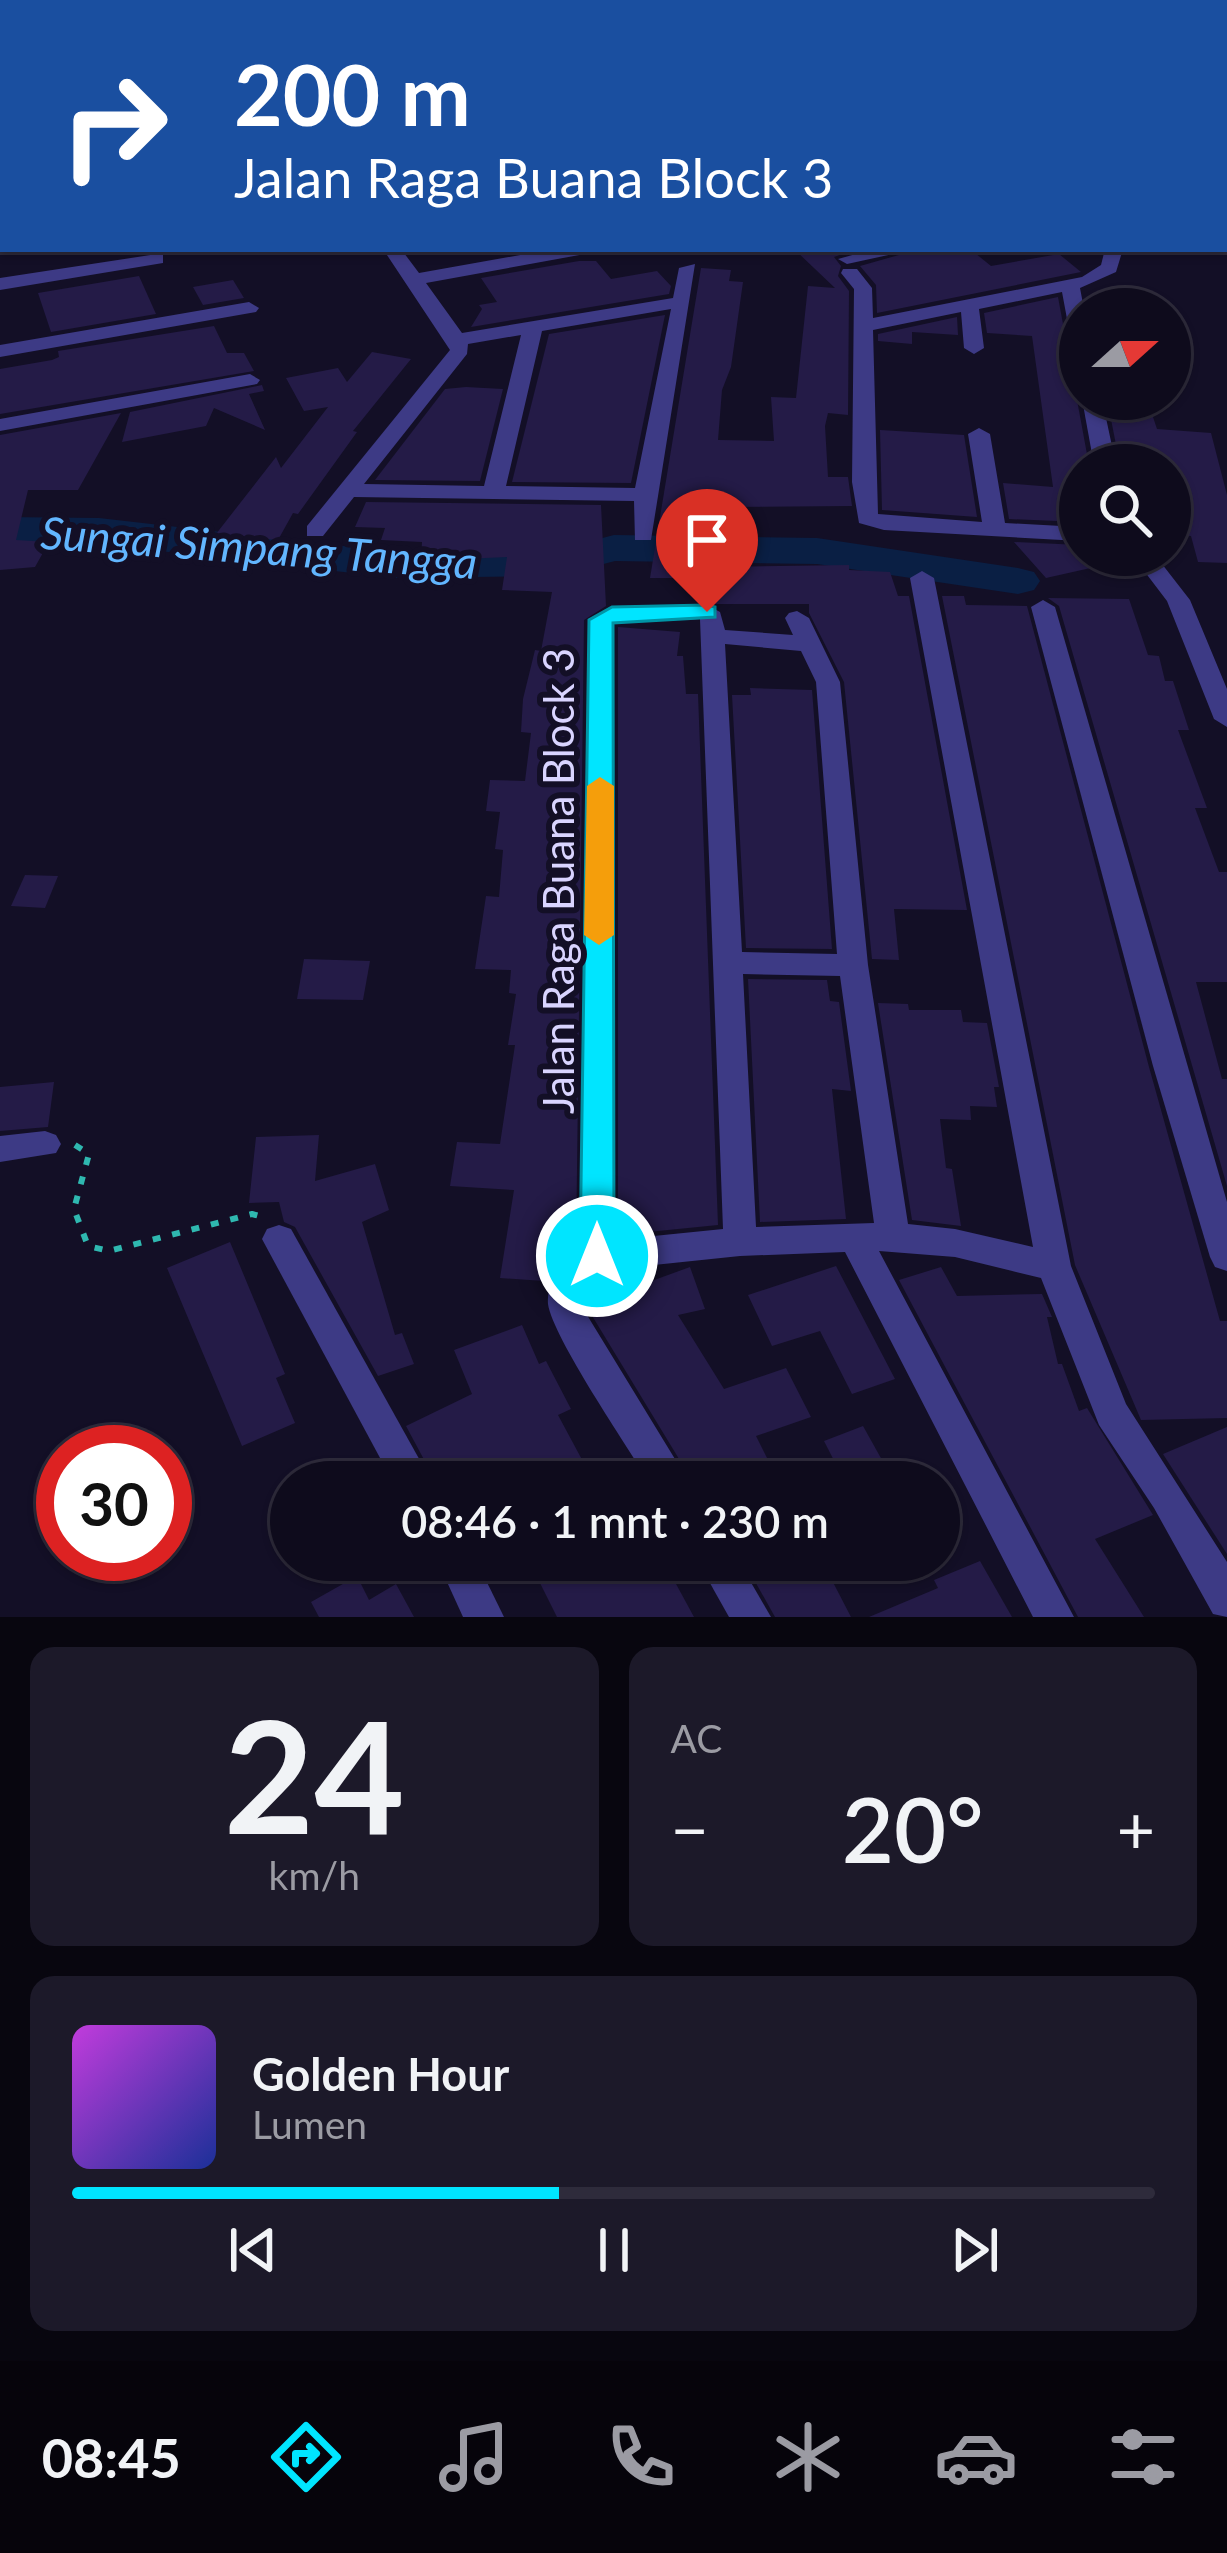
<!DOCTYPE html>
<html lang="id">
<head>
<meta charset="utf-8">
<style>
  :root { --surface:#0e0b1c; --page:#1c1929; --text:#f1f3f6; --muted:#9b9ba3; --line:#2e2b3b; --accent:#00e5ff }
  body { margin:0; font-family:Lato,sans-serif; background:var(--page); color:var(--text); height:100vh; display:flex; flex-direction:column; font-size:45px; white-space:nowrap }
  * { box-sizing:border-box; margin:0 }
  p { font-size:39px; color:var(--muted) }
  .icon { flex:none; width:66px; height:66px; fill:none; stroke:currentColor; stroke-width:2; stroke-linecap:round; stroke-linejoin:round }
  .map { position:relative; height:1617px; overflow:hidden }
  .sheet { display:flex; flex-direction:column; gap:30px; padding:30px; background:#08060f; flex:1 }
  .sheet>* { flex:none }
  .guide { position:absolute; left:0px; top:0px; width:1227px; height:252px; box-shadow:0 3px 9px #0004,0 0 0 3px var(--line); background:#1a4fa0; color:#fff; overflow:hidden }
  .needle { width:78px; rotate:69deg }
  .buttons { position:absolute; left:1059px; top:288px; display:grid; gap:24px }
  .buttons a { display:grid; place-items:center; width:132px; height:132px; border-radius:50%; background:var(--surface); box-shadow:0 3px 9px #0004,0 0 0 3px var(--line); font-size:60px }
  .speed { position:absolute; left:36px; top:1425px; display:flex; gap:24px; font-size:60px; font-weight:700; text-align:center }
  .speed>* { display:grid; place-content:center; width:156px; height:156px; border-radius:50%; background:var(--surface); box-shadow:0 3px 9px #0004,0 0 0 3px var(--line); line-height:1 }
  .speed .limit { border:18px solid #d22; background:#fff; color:#111 }
  .pin { position:absolute; display:grid; place-items:center; width:102px; height:102px; color:#fff; margin:-123px -51px; border-radius:50% 50% 50% 0; rotate:-45deg; box-shadow:0 0 12px #0007 }
  .pin .icon { rotate:45deg }
  .me { position:absolute; width:132px; margin:-66px; rotate:0deg; stroke-linejoin:round; filter:drop-shadow(0 0 9px #0008) }
  .turn { display:flex; align-items:center; gap:42px; height:252px; padding:0 36px; font-size:54px }
  .turn .icon { width:156px; height:156px; stroke-width:2.5 }
  .turn b { display:block; font-size:84px; line-height:102px }
  .big { font-size:90px; font-weight:600; line-height:1.1 }
  .sheet .card { flex:1; display:flex; flex-direction:column; justify-content:center; gap:18px; min-width:0; padding:0 42px; border-radius:24px; background:var(--page) }
  .sheet .dial { align-items:center; gap:0 }
  .dial b { font-size:156px; line-height:1 }
  .song { display:flex; align-items:center; gap:36px }
  .cover { width:144px; height:144px; border-radius:18px; background:linear-gradient(135deg,hsl(290 70% 55%),hsl(230 70% 35%)) }
  .played { height:12px; border-radius:6px; background:linear-gradient(90deg,var(--accent) 45%,var(--line) 45%) }
  .keys { display:flex; justify-content:space-around; direction:ltr }
  .heat { display:flex; justify-content:space-between; align-items:center; font-size:66px; direction:ltr }
  .sheet .tiles { flex:1; display:grid; gap:30px; grid-template-columns:1fr 1fr }
  .card:last-child { grid-column:span 2 }
  .trip { position:absolute; left:270px; top:1461px; width:690px; height:120px; border-radius:60px; background:var(--surface); box-shadow:0 3px 9px #0004,0 0 0 3px var(--line); font-weight:600; line-height:120px; text-align:center }
  .tabs { display:flex; height:192px; justify-content:space-around; align-items:center; background:#06040b; color:var(--muted) }
  .tabs .icon { width:84px; height:84px }
  .tabs .current { color:var(--accent) }
  .tabs b { font-size:54px; color:var(--text) }
  .map>svg:first-child { display:block }
</style>
</head>
<body>
<div class="map">
<svg width="1227" height="1617" viewBox="0 0 1227 1617">
  <rect width="100%" height="100%" fill="#130f26"/>
  <g fill="none" stroke-linecap="round" stroke-linejoin="round">
    <polygon fill="#0a1f44" fill-rule="evenodd" points="0,517 99,518 396,552 556,550 614,535 817,538 1018,568 1034,572 1040,581 1034,590 1018,594 817,564 615,561 557,576 396,578 99,544 0,543"/>
  </g>
  <g fill="#241b47">
    <polygon points="794,249 857,249 834,257 841,266 838,276 849,291 848,415 828,413 825,426 828,477 848,477 852,506 723,507 716,567 849,565 849,570 890,572 898,596 909,596 967,910 894,909 899,960 872,959 844,682 809,613 809,604 715,604 707,601 706,578 650,578 701,268 731,270 729,281 743,282 731,367 722,390 718,440 774,441 771,397 796,398 808,286 835,288"/>
    <polygon points="920,249 970,249 991,266 1059,254 1081,272 877,313 876,285 860,266"/>
    <polygon points="579,261 596,261 611,279 657,271 671,286 669,294 471,327 482,309 479,305 497,302 481,278"/>
    <polygon points="139,276 156,314 51,332 38,293"/>
    <polygon points="233,280 244,298 203,305 193,287"/>
    <polygon points="1058,297 1089,465 1076,467 1080,522 1009,519 1003,483 1053,487 1032,336 987,333 984,313"/>
    <polygon points="665,315 631,483 512,482 549,334"/>
    <polygon points="957,317 958,335 912,332 912,344 878,341 878,334"/>
    <polygon points="214,326 227,353 244,353 254,371 0,414 0,369 52,360 59,357 58,351"/>
    <polygon points="372,352 411,359 353,431 357,432 298,514 293,513 278,540 216,534 276,457 281,468 328,407 304,411 286,378 338,368 347,382"/>
    <polygon points="262,385 264,391 249,394 265,430 214,408 206,426 122,442 130,412"/>
    <polygon points="466,387 503,389 480,481 375,480 445,389"/>
    <polygon points="1107,399 1147,399 1157,429 1211,433 1227,495 1227,563 1198,562 1191,536 1170,535 1170,465 1120,465"/>
    <polygon points="121,413 78,490 28,490 16,540 49,542 35,567 0,570 0,435"/>
    <polygon points="880,430 964,435 977,517 882,510"/>
    <polygon points="366,502 601,505 606,606 584,620 576,1248 548,1248 544,1281 500,1278 514,1190 450,1186 457,1142 500,1144 515,1045 508,1045 516,994 509,993 511,970 475,969 486,896 499,897 503,850 495,849 500,812 486,811 490,780 525,781 531,733 521,732 523,699 535,650 541,651 552,592 502,590 507,557 421,561 422,542 381,540 385,528 355,527"/>
    <polygon points="1014,542 1080,545 1080,555 1094,555 1104,565 1046,578"/>
    <polygon points="942,596 964,596 966,605 1027,606 1149,1067 1220,1321 1227,1321 1227,1418 1141,1420 1075,1265"/>
    <polygon points="1048,598 1129,599 1148,655 1159,656 1165,681 1173,681 1189,730 1178,730 1207,808 1195,808 1219,872 1227,872 1227,982 1196,982 1222,1079 1227,1079 1227,1186 1059,606"/>
    <polygon points="618,627 680,632 677,656 683,656 686,694 698,694 718,1225 618,1235"/>
    <polygon points="750,688 812,690 832,949 746,948 732,695 751,695"/>
    <polygon points="25,875 58,876 45,908 11,906"/>
    <polygon points="304,959 370,961 363,1000 297,999"/>
    <polygon points="748,979 827,980 830,1001 839,1002 851,1091 832,1089 846,1219 760,1222"/>
    <polygon points="878,1003 908,1004 909,1010 961,1010 963,1022 987,1023 999,1087 994,1087 997,1107 970,1106 971,1120 940,1119 946,1168 952,1169 961,1226 912,1220"/>
    <polygon points="54,1082 48,1127 0,1131 0,1087"/>
    <polygon points="319,1135 315,1181 375,1164 389,1210 362,1222 395,1335 402,1333 414,1364 378,1376 295,1227 284,1222 279,1202 249,1203 256,1137"/>
    <polygon points="230,1242 285,1374 276,1378 295,1423 242,1446 167,1268"/>
    <polygon points="836,1266 895,1379 852,1394 820,1331 772,1346 748,1295"/>
    <polygon points="690,1267 705,1309 678,1315 724,1389 786,1368 811,1417 756,1436 779,1482 693,1482 591,1314 591,1303"/>
    <polygon points="941,1267 957,1296 1042,1294 1052,1317 1047,1317 1058,1364 1062,1364 1079,1411 1087,1408 1153,1515 1095,1539 1144,1617 1078,1617 899,1280"/>
    <polygon points="522,1325 539,1364 546,1361 571,1409 558,1415 594,1482 436,1482 406,1426 472,1394 454,1350"/>
    <polygon points="863,1426 887,1469 891,1482 845,1482 824,1441"/>
    <polygon points="1227,1427 1227,1554 1163,1454"/>
    <polygon points="481,1560 663,1560 694,1617 557,1617 530,1563 492,1582"/>
    <polygon points="743,1560 809,1560 813,1567 823,1563 851,1617 775,1617"/>
    <polygon points="980,1561 1012,1617 869,1617 938,1588 934,1580"/>
    <polygon points="357,1576 369,1600 396,1584 414,1617 319,1617 311,1602"/>
  </g>
  <g fill="none" stroke-linecap="round" stroke-linejoin="round">
    <polyline stroke="#2fb8b0" stroke-width="6" stroke-dasharray="8 12" stroke-linecap="butt" points="75,1145 89,1154 74,1209 88,1246 109,1251 252,1214 263,1217"/>
    <g fill="#3d3a85" fill-rule="evenodd">
      <polygon points="197,0 212,0 214,3 199,3"/>
      <polygon points="234,0 254,0 255,2 232,3"/>
      <polygon points="351,0 365,0 367,3 353,3"/>
      <polygon points="824,0 840,0 842,3 826,3"/>
      <polygon points="1005,0 1022,0 1024,3 1007,3"/>
      <polygon points="1182,0 1199,0 1200,2 1184,3"/>
      <rect x="0" y="21" width="3" height="17"/>
      <polygon points="3,65 3,75 0,76 0,66"/>
      <rect x="1224" y="74" width="3" height="10"/>
      <polygon points="3,109 3,119 0,120 0,110"/>
      <polygon points="1227,130 1227,140 1224,141 1224,131"/>
      <rect x="1224" y="192" width="3" height="10"/>
      <path d="M383,249h18l18,24 135,-24h40l-9,5 -159,29 36,50 211,-35 6,-30 16,-4 -44,276h-16l-1,-39 -280,-4 -31,39h-16v-10l143,-176zM671,309l-36,179 -129,-2 36,-155zM521,335l-37,151 -120,-2 103,-130 1,-10z"/>
      <polygon points="874,249 916,249 847,264 838,259"/>
      <polygon points="1105,249 1123,249 1116,272 1080,288 1084,309 1080,309 1080,341 1070,335 1062,292 979,309 984,348 974,354 964,348 961,312 873,330 878,514 982,522 968,434 979,428 990,434 1005,523 1080,527 1080,541 884,530 859,523 852,482 854,289 841,273 843,269 857,269 872,288 873,318 1082,277 1101,265"/>
      <polygon points="157,254 163,255 163,263 0,290 0,278"/>
      <polygon points="249,302 259,308 256,312 0,357 0,345"/>
      <polygon points="250,374 260,380 257,384 0,431 0,419"/>
      <polygon points="1082,399 1102,399 1116,465 1094,465"/>
      <polygon points="1132,555 1155,555 1190,600 1227,689 1227,727 1214,719 1167,601"/>
      <path d="M922,571l12,7 137,688 55,138 101,158v55l-14,-3 -59,-106 -55,-83 -58,-147 -86,-21 -76,-6 195,366h-41l-188,-365 -105,4 -134,14 -21,20 2,25 102,167h-40c-21,-35 -96,-144 -101,-178 -2,-24 17,-39 32,-54l9,-630 23,-12 95,-3 13,7 5,18 68,5 -8,-17 4,-5 8,-2 12,7 31,64 28,283 40,259 47,5 78,18 -123,-669zM700,619l23,610 -109,11 -1,-617zM725,644l76,7 15,31 21,272 -95,-2zM743,974l97,2 34,247 -118,4z"/>
      <polygon points="1043,600 1055,607 1227,1202 1227,1271 1215,1267 1210,1257 1153,1066 1031,607"/>
      <polygon points="45,1131 56,1135 61,1144 56,1153 0,1162 0,1136"/>
      <polygon points="279,1225 291,1229 432,1482 393,1482 262,1239 267,1229"/>
      <polygon points="437,1560 476,1560 504,1617 463,1617"/>
      <polygon points="697,1560 738,1560 771,1617 729,1617"/>
    </g>
    <rect fill="#ff4fa3" fill-rule="evenodd" x="0" y="179" width="3" height="14"/>
  </g>
  <polygon fill="#00e5ff" stroke="#0095a6" stroke-width="3" points="707,605 715,607 715,617 613,623 614,1256 609,1267 597,1271 585,1267 580,1256 589,620 612,607"/>
  <polygon fill="#f59e0b" points="600,777 614,786 614,935 599,945 584,935 587,786"/>
  <g text-anchor="middle" dominant-baseline="central" stroke-width="12" stroke-linejoin="round" paint-order="stroke">
    <g font-size="42" fill="#d9d4ff" stroke="#130f26">
      <text transform="translate(558 881) rotate(-90)">Jalan Raga Buana Block 3</text>
    </g>
    <g font-size="45" font-style="italic" fill="#62b6ff" stroke="#130f26">
      <text transform="translate(259 547) rotate(4)">Sungai Simpang Tangga</text>
    </g>
  </g>
</svg>
<div class="buttons">
<a><svg class="needle" viewBox="-14 -14 28 28"><path d="M0-13l5 13h-10z" fill="#e53935"/><path d="M0 13l5-13h-10z" fill="#9b9ba3"/></svg></a>
<a><svg class="icon" aria-label="search" viewBox="0 0 24 24"><circle cx="10" cy="10" r="6"/><path d="M15 15l6 6"/></svg></a>
</div>
<div class="speed"><div class="limit">30</div></div>
<div class="pin" style="left:707px;top:612px;background:#d93025"><svg class="icon" aria-label="arrive" viewBox="0 0 24 24"><path d="M6 21V4h12l-3 4 3 4H6"/></svg></div>
<svg class="me" style="left:597px;top:1256px" viewBox="-20 -20 40 40"><circle r="17" fill="#00e5ff" stroke="#fff" stroke-width="3"/><path d="M0-11L8 9 0 5-8 9z" fill="#fff"/></svg>
<div class="trip">08:46 · 1 mnt · 230 m</div>
<div class="guide">
<div class="turn"><svg class="icon" aria-label="right" viewBox="0 0 24 24"><path d="M7 20v-9h11M14 6l5 5-5 5"/></svg><div><b>200 m</b>Jalan Raga Buana Block 3</div></div>
</div>
</div>
<section class="sheet">
<div class="tiles">
<div class="card dial"><b>24</b><p>km/h</p></div>
<div class="card"><p>AC</p>
<div class="heat"><a>−</a><b class="big">20°</b><a>+</a></div>
</div>
<div class="card">
<div class="song"><i class="cover"></i><div><b>Golden Hour</b><p>Lumen</p></div></div>
<div class="played"></div>
<div class="keys"><svg class="icon" aria-label="previous" viewBox="0 0 24 24"><path d="M18 5L8 12l10 7zM5 5v14"/></svg><svg class="icon" aria-label="pause" viewBox="0 0 24 24"><path d="M8 5v14M16 5v14"/></svg><svg class="icon" aria-label="next" viewBox="0 0 24 24"><path d="M6 5l10 7-10 7zM19 5v14"/></svg></div>
</div>
</div>
</section>
<nav class="tabs">
<b>08:45</b>
<svg class="icon current" aria-label="directions" viewBox="0 0 24 24"><path d="M12 3l9 9-9 9-9-9zM9 14v-3h6M13 9l2 2-2 2"/></svg>
<svg class="icon" aria-label="music" viewBox="0 0 24 24"><path d="M9 18V5l10-2v13"/><circle cx="6" cy="18" r="3"/><circle cx="16" cy="16" r="3"/></svg>
<svg class="icon" aria-label="phone" viewBox="0 0 24 24"><path d="M5 4h4l2 5-3 2q2 4 5 5l2-3 5 2v4C11 20 4 13 5 4z"/></svg>
<svg class="icon" aria-label="climate" viewBox="0 0 24 24"><path d="M12 3v18M4 7l16 10M4 17L20 7"/></svg>
<svg class="icon" aria-label="car" viewBox="0 0 24 24"><path d="M5 17H2v-5l4-1 3-4h7l3 4 3 1v5h-3M9 17h6M6 11h13"/><circle cx="7" cy="17" r="2"/><circle cx="17" cy="17" r="2"/></svg>
<svg class="icon" aria-label="filters" viewBox="0 0 24 24"><path d="M4 7h16M4 17h16"/><circle cx="9" cy="7" r="2"/><circle cx="15" cy="17" r="2"/></svg>
</nav>
</body>
</html>
